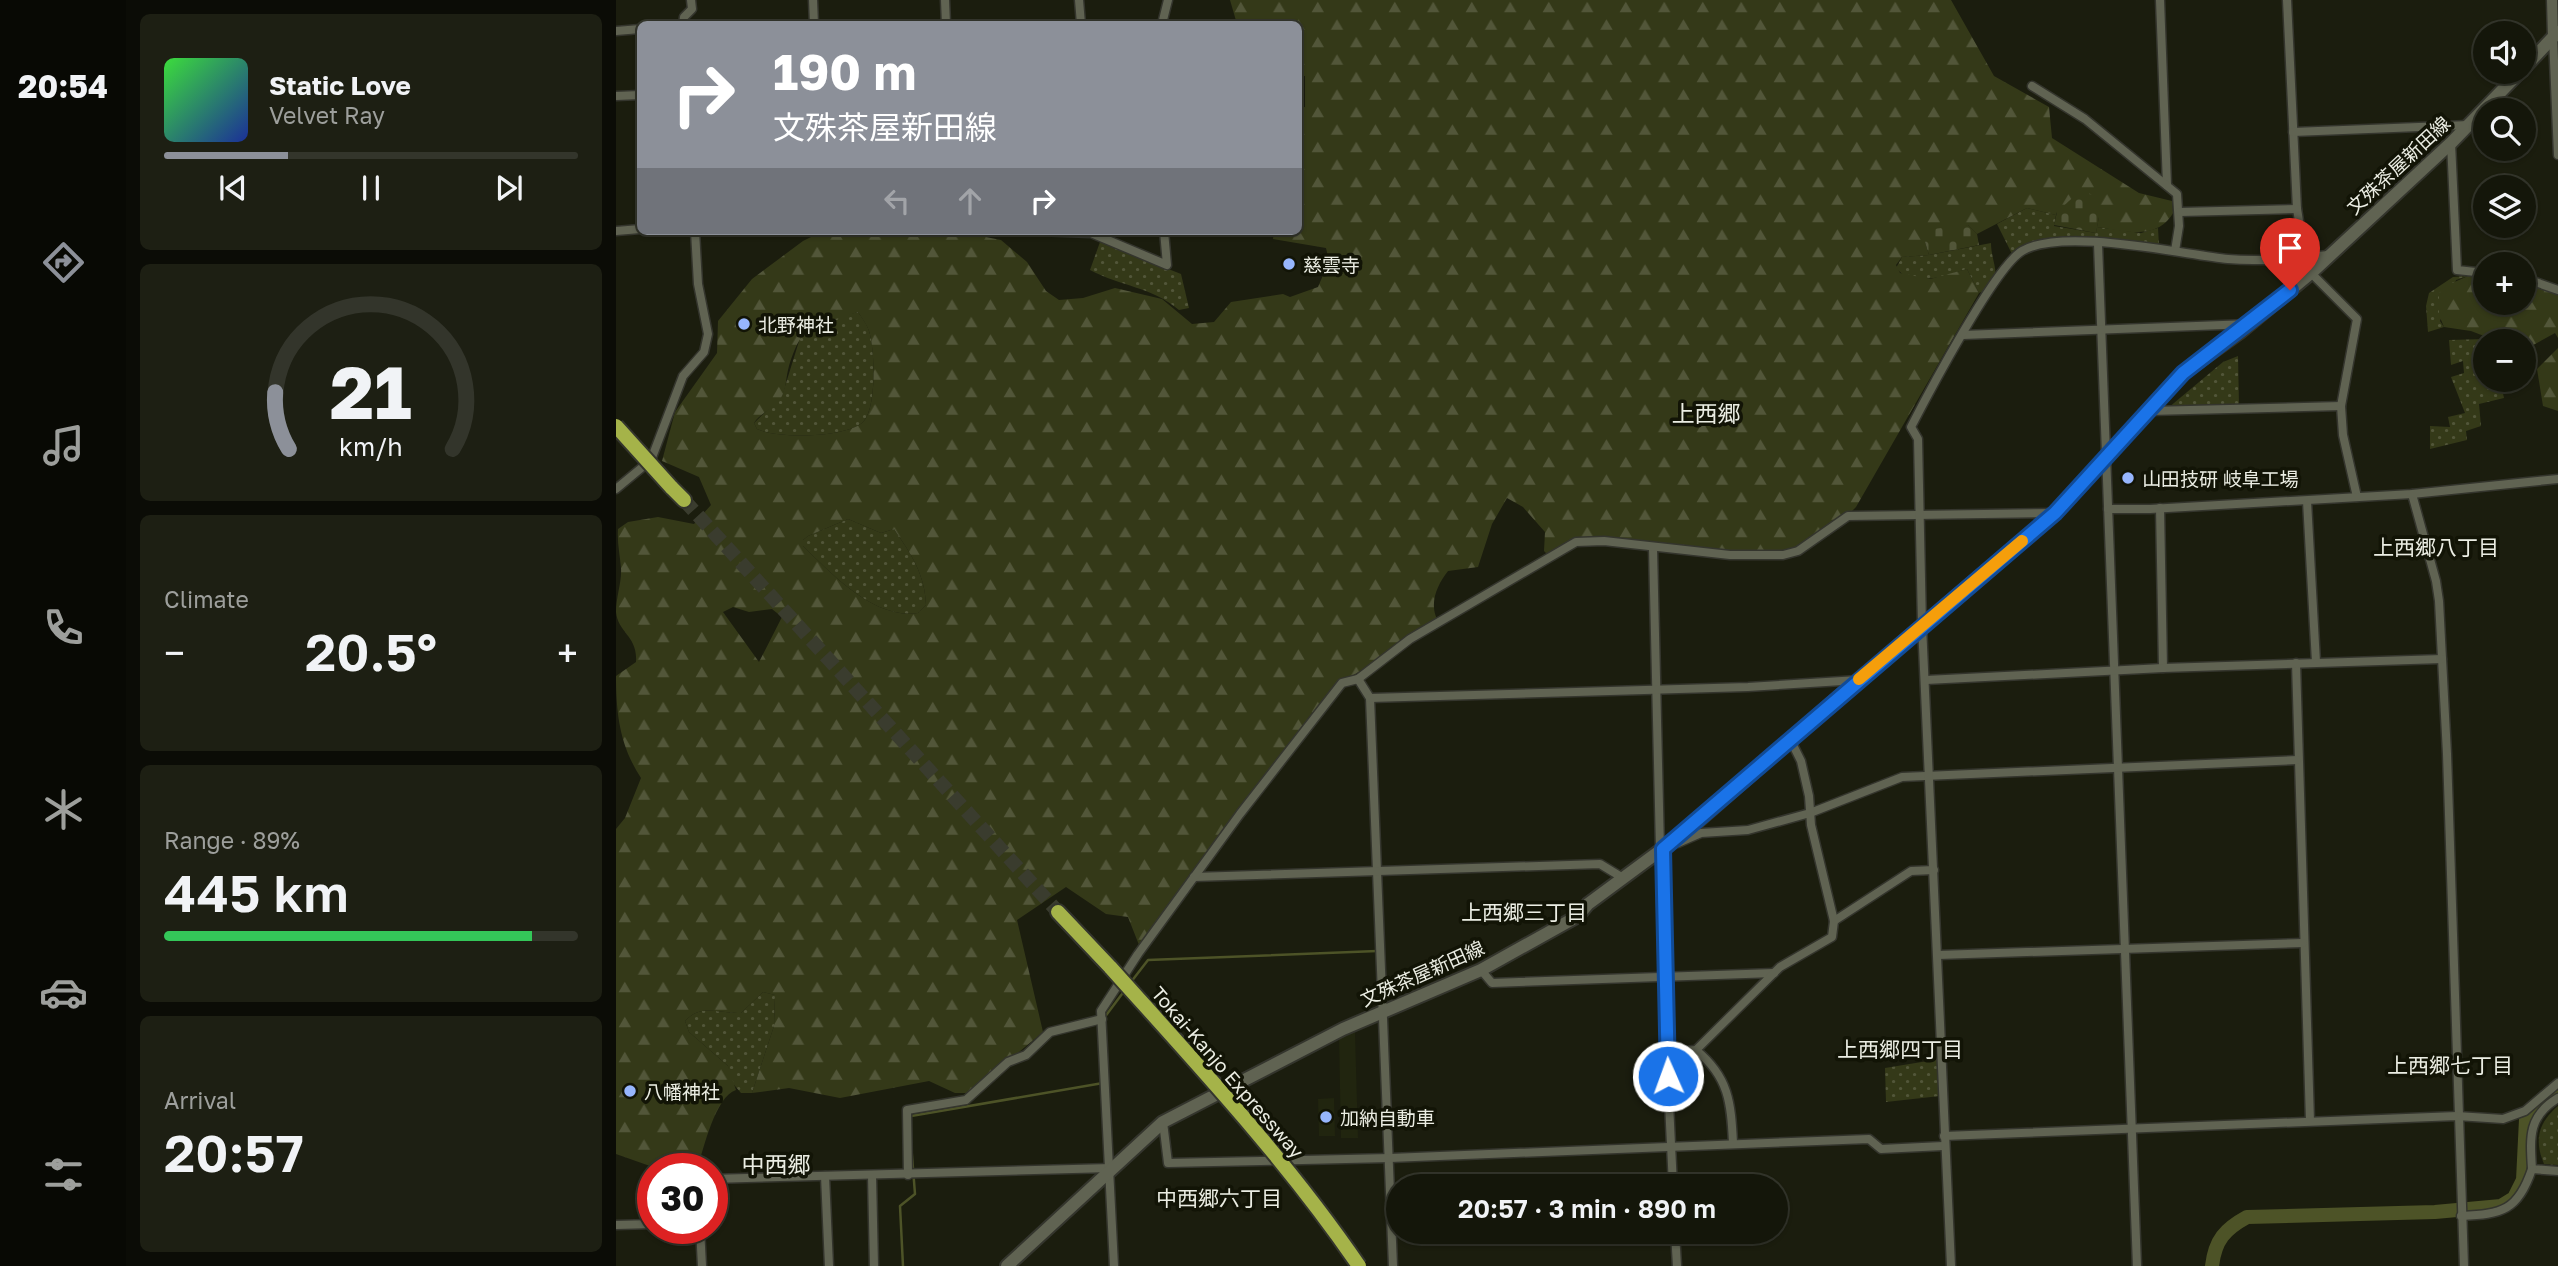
<!DOCTYPE html>
<html lang="en">
<head>
<meta charset="utf-8">
<style>
  :root { --surface:#14160a; --page:#1d1f13; --text:#f1f3f6; --muted:#9d9f9c; --line:#33352b; --accent:#8c9099 }
  body { margin:0; font-family:"Golos Text","Noto Sans JP",sans-serif; background:var(--page); color:var(--text); height:100vh; display:flex; flex-direction:column; font-size:26px; white-space:nowrap }
  * { box-sizing:border-box; margin:0 }
  p { font-size:23px; color:var(--muted) }
  .icon { flex:none; width:38px; height:38px; fill:none; stroke:currentColor; stroke-width:2; stroke-linecap:round; stroke-linejoin:round }
  .map { position:relative; flex:1; overflow:hidden }
  .sheet { display:flex; flex-direction:column; gap:14px; padding:14px; background:#0b0c06; width:490px }
  .sheet>* { flex:none }
  .banner { position:absolute; left:21px; top:21px; width:665px; height:214px; border-radius:10px; box-shadow:0 2px 5px #0004,0 0 0 2px var(--line); background:#8c9099; color:#fff; overflow:hidden }
  .tools { position:absolute; left:1857px; top:21px; display:grid; gap:14px }
  .tools a { display:grid; place-items:center; width:63px; height:63px; border-radius:50%; background:var(--surface); box-shadow:0 2px 5px #0004,0 0 0 2px var(--line); font-size:35px }
  .speed { position:absolute; left:21px; top:1153px; display:flex; gap:14px; font-size:35px; font-weight:700; text-align:center }
  .speed>* { display:grid; place-content:center; width:91px; height:91px; border-radius:50%; background:var(--surface); box-shadow:0 2px 5px #0004,0 0 0 2px var(--line); line-height:1 }
  .speed .limit { border:10px solid #d22; background:#fff; color:#111 }
  .pin { position:absolute; display:grid; place-items:center; width:60px; height:60px; color:#fff; margin:-72px -30px; border-radius:50% 50% 50% 0; rotate:-45deg; box-shadow:0 0 7px #0007 }
  .pin .icon { rotate:45deg }
  .me { position:absolute; width:77px; margin:-38px; rotate:358deg; stroke-linejoin:round; filter:drop-shadow(0 0 5px #0008) }
  .turn { display:flex; align-items:center; gap:24px; height:147px; padding:0 21px; font-size:32px }
  .turn .icon { width:91px; height:91px; stroke-width:2.5 }
  .turn b { display:block; font-size:49px; line-height:60px }
  .lanes { display:flex; align-items:center; height:66px; padding:0 21px; background:#0003; justify-content:center; gap:35px; direction:ltr }
  .lanes .off { opacity:.35 }
  .big { font-size:52px; font-weight:600; line-height:1.1 }
  .sheet .tile { flex:1; display:flex; flex-direction:column; justify-content:center; gap:10px; min-width:0; padding:0 24px; border-radius:10px; background:var(--page) }
  .sheet .dial { align-items:center; gap:0 }
  .dial svg { height:182px; overflow:visible; fill:none; stroke:var(--line); stroke-width:7; stroke-linecap:round; text-anchor:middle }
  .dial text { fill:var(--text); stroke:none }
  .song { display:flex; align-items:center; gap:21px }
  .cover { width:84px; height:84px; border-radius:10px; background:linear-gradient(135deg,hsl(120 70% 55%),hsl(230 70% 35%)) }
  .played { height:7px; border-radius:4px; background:linear-gradient(90deg,var(--accent) 30%,var(--line) 30%) }
  .keys { display:flex; justify-content:space-around; direction:ltr }
  .heat { display:flex; justify-content:space-between; align-items:center; font-size:38px; direction:ltr }
  .charge { height:10px; border-radius:5px; background:linear-gradient(90deg,#34c759 89%,var(--line) 0) }
  .trip { position:absolute; left:770px; top:1174px; width:402px; height:70px; border-radius:35px; background:var(--surface); box-shadow:0 2px 5px #0004,0 0 0 2px var(--line); font-weight:600; line-height:70px; text-align:center }
  main { display:flex; flex:1; min-height:0 }
  .dock { display:flex; flex-direction:column; width:126px; justify-content:space-around; align-items:center; background:#080904; color:var(--muted) }
  .dock .icon { width:49px; height:49px }
  .dock .on { color:var(--accent) }
  .dock b { font-size:32px; color:var(--text) }
  .map>svg:first-child { display:block }
</style>
</head>
<body>
<main>
<nav class="dock">
<b>20:54</b>
<svg class="icon on" aria-label="directions" viewBox="0 0 24 24"><path d="M12 3l9 9-9 9-9-9zM9 14v-3h6M13 9l2 2-2 2"/></svg>
<svg class="icon" aria-label="music" viewBox="0 0 24 24"><path d="M9 18V5l10-2v13"/><circle cx="6" cy="18" r="3"/><circle cx="16" cy="16" r="3"/></svg>
<svg class="icon" aria-label="phone" viewBox="0 0 24 24"><path d="M5 4h4l2 5-3 2q2 4 5 5l2-3 5 2v4C11 20 4 13 5 4z"/></svg>
<svg class="icon" aria-label="climate" viewBox="0 0 24 24"><path d="M12 3v18M4 7l16 10M4 17L20 7"/></svg>
<svg class="icon" aria-label="car" viewBox="0 0 24 24"><path d="M5 17H2v-5l4-1 3-4h7l3 4 3 1v5h-3M9 17h6M6 11h13"/><circle cx="7" cy="17" r="2"/><circle cx="17" cy="17" r="2"/></svg>
<svg class="icon" aria-label="filters" viewBox="0 0 24 24"><path d="M4 7h16M4 17h16"/><circle cx="9" cy="7" r="2"/><circle cx="15" cy="17" r="2"/></svg>
</nav>
<section class="sheet">
<div class="tile">
<div class="song"><i class="cover"></i><div><b>Static Love</b><p>Velvet Ray</p></div></div>
<div class="played"></div>
<div class="keys"><svg class="icon" aria-label="previous" viewBox="0 0 24 24"><path d="M18 5L8 12l10 7zM5 5v14"/></svg><svg class="icon" aria-label="pause" viewBox="0 0 24 24"><path d="M8 5v14M16 5v14"/></svg><svg class="icon" aria-label="next" viewBox="0 0 24 24"><path d="M6 5l10 7-10 7zM19 5v14"/></svg></div>
</div>
<div class="tile dial"><svg viewBox="0 0 100 80">
<path d="M14 69A42 42 0 1 1 86 69"/>
<path d="M14 69A42 42 0 0 1 8 44" stroke="#8c9099"/>
<text x="50" y="56" font-size="32" font-weight="700">21</text>
<text x="50" y="72" font-size="11">km/h</text>
</svg></div>
<div class="tile"><p>Climate</p>
<div class="heat"><a>−</a><b class="big">20.5°</b><a>+</a></div>
</div>
<div class="tile"><p>Range · 89%</p><b class="big">445 km</b><div class="charge"></div></div>
<div class="tile"><p>Arrival</p><b class="big">20:57</b></div>
</section>
<div class="map">
<svg width="1942" height="1266" viewBox="0 0 1942 1266">
  <defs>
    <pattern id="green-dots" width="8" height="8" patternUnits="userSpaceOnUse" patternTransform="scale(1.75)"><rect width="8" height="8" fill="#343918"/><path d="M2 2h.1M6 6h.1" fill="none" stroke="#525639" stroke-width="1.8" stroke-linecap="round"/></pattern>
    <pattern id="forest-firs" width="22" height="20" patternUnits="userSpaceOnUse" patternTransform="scale(1.75)"><rect width="22" height="20" fill="#343918"/><path d="M5 1l3.5 6h-7zM16 11l3.5 6h-7z" fill="#525639"/></pattern>
    <pattern id="cemetery-stones" width="16" height="16" patternUnits="userSpaceOnUse" patternTransform="scale(1.75)"><rect width="16" height="16" fill="#343918"/><path d="M2 7V4a2 2 0 0 1 4 0v3zM10 15v-3a2 2 0 0 1 4 0v3z" fill="#525639"/></pattern>
  </defs>
  <rect width="100%" height="100%" fill="#1b1d0e"/>
  <g fill="#21250f">
    <polygon points="739,1032 742,1138 725,1138 723,1037"/>
    <polygon points="718,1098 719,1136 703,1136 702,1099"/>
  </g>
  <g fill="url(#green-dots)">
    <polygon points="1411,208 1440,215 1438,226 1480,233 1481,227 1525,233 1542,228 1543,246 1435,240 1397,256 1381,224"/>
    <path d="M484,242l81,32 8,34 -10,2c-29,-24 -57,-23 -89,-40z"/>
    <path d="M1375,243c0,22 16,40 -12,50l-12,-24c-21,6 -54,20 -71,-1l6,-11 27,-2z"/>
    <polygon points="1852,276 1840,280 1824,321 1828,327 1812,332 1810,306 1813,293 1837,277"/>
    <path d="M242,312c4,6 9,12 11,19 6,17 8,78 -6,91 -17,16 -86,17 -106,7l-3,-6 28,-27 18,-58 19,-16z"/>
    <polygon points="1871,339 1869,380 1884,380 1888,398 1863,404 1865,426 1850,431 1851,440 1814,449 1814,426 1834,427 1832,417 1849,413 1835,377 1848,373 1847,361 1835,365 1833,340"/>
    <polygon points="1622,356 1623,406 1552,408 1607,362"/>
    <path d="M232,519l33,14 13,-4c17,25 31,45 32,76l-8,8c-44,7 -87,-40 -115,-67v-6l5,-4z"/>
    <path d="M147,992l12,3 -1,31 -22,67h-11l-11,-13 -2,-14 -39,-34 -4,-11c17,-18 34,-7 56,-8z"/>
    <polygon points="1324,1059 1324,1096 1270,1102 1269,1068"/>
    <path d="M1942,1106v59l-14,-1c-10,-24 -6,-41 14,-58z"/>
  </g>
  <g fill="url(#forest-firs)" fill-rule="evenodd">
    <path d="M614,0h721l43,76 55,31 3,31 87,55 33,8 1,12c-16,28 -49,18 -76,14l2,-10 -42,-5 -1,3 -29,-7 -50,26 -9,-9 -43,17 4,13 -27,2 -6,8 4,8 30,6 37,-10 12,24 -123,214 -30,30 -34,16 -24,6 -92,-15 -82,-4 -13,2 -31,15 -6,-6 1,-19 -22,-25 -16,-9 -15,26 -14,43 -30,4c-12,15 -21,37 -7,54l-91,52 -38,36 -173,232 -11,-28 -22,-3 -40,-27 -49,33 26,112 -73,61h-15l-26,-12 -89,17 -51,-10 -37,5 22,-67 1,-31 -12,-3 -22,21c-22,1 -39,-10 -56,8l4,11 39,34 8,24c-21,7 -32,58 -39,79l-47,-3 -34,-12v-325l9,-11 16,-40c-21,-32 -25,-64 -25,-102l20,-14c2,-26 -18,-29 -20,-50 0,-15 6,-30 5,-44 -1,-13 -4,-25 -3,-39l10,-7 30,-5 36,7 17,-19 -12,-28 -37,-16 13,-49 42,-59 1,-32 34,-42 51,-38 20,-10h132l46,9 26,22 19,29 13,9 24,-2 32,-10 47,11 30,25 22,-2 17,-20 52,-8 7,3 28,-10 11,-26 -3,-13 -53,-9 1,-8h24l1,-123 6,-1v-31h-6l-1,-52h-61zM242,312c4,6 9,13 11,19 6,18 8,78 -6,91 -17,16 -86,17 -106,7l-3,-6c7,-11 22,-15 28,-27 4,-7 4,-18 6,-26 15,-53 28,-43 70,-58zM232,519l33,14 13,-4c17,25 31,45 32,76l-8,8c-44,7 -87,-40 -115,-67v-6l5,-4zM117,607l16,5 23,-3 10,8 -23,45 -36,-50z"/>
    <polygon points="1852,276 1869,277 1869,303 1908,303 1908,281 1942,293 1942,338 1939,333 1908,350 1908,341 1881,341 1855,331 1828,327 1823,315 1823,293 1834,284"/>
    <polygon points="1942,348 1942,411 1927,406 1921,369"/>
  </g>
  <g fill="url(#cemetery-stones)">
    <polygon points="1466,189 1481,198 1483,217 1480,233 1438,225 1441,212"/>
    <polygon points="1352,225 1361,234 1363,245 1313,255 1309,242 1317,229"/>
  </g>
  <g fill="none" stroke-linecap="round" stroke-linejoin="round">
    <g stroke="#4d5327" stroke-width="2.5">
      <polyline points="515,982 532,960 761,951"/>
      <polyline points="488,1018 509,990"/>
      <polyline points="295,1116 487,1083"/>
      <polyline points="287,1266 284,1206 299,1194 295,1143"/>
    </g>
    <path stroke="#4d5327" stroke-width="14" d="M1596,1266c3,-26 13,-37 35,-49l188,-5 66,-6 13,-8 9,-18 3,-61 20,-22 12,-6"/>
    <polyline stroke="#3a3c2e" stroke-width="14" stroke-dasharray="14 7" stroke-linecap="butt" points="68,500 442,912"/>
    <g stroke="#34352d" stroke-width="11">
      <g id="minor">
        <polyline points="197,0 198,24"/>
        <polyline points="329,0 330,24"/>
        <polyline points="463,0 465,24"/>
        <polyline points="1544,0 1551,185"/>
        <polyline points="1671,0 1681,209 1689,257"/>
        <polyline points="67,24 68,17 76,9 75,0"/>
        <polyline points="546,24 552,0"/>
        <polyline points="0,31 24,29"/>
        <polyline points="1937,37 1942,155"/>
        <polyline points="1416,86 1469,119 1561,194 1563,226 1559,251"/>
        <polyline points="0,96 24,95"/>
        <polyline points="1677,132 1853,125"/>
        <polyline points="1835,143 1841,270 1869,273"/>
        <polyline points="1564,212 1681,209"/>
        <polyline points="0,231 24,229"/>
        <polyline points="422,231 475,233 551,265 548,231"/>
        <polyline points="1482,244 1521,1266"/>
        <polyline points="1695,273 1741,319 1725,406 1727,435 1741,497"/>
        <polyline points="1908,278 1942,290"/>
        <polyline points="1347,335 1633,324"/>
        <polyline points="1534,411 1725,406"/>
        <polyline points="0,489 35,460 67,376 88,352 92,334 82,284 79,231"/>
        <polyline points="1796,494 1820,581 1823,601 1831,754 1848,1266"/>
        <polyline points="1691,501 1700,662"/>
        <polyline points="1544,508 1547,668"/>
        <polyline points="1492,509 1534,509 1796,494 1942,479"/>
        <polyline points="1037,548 1047,978 1057,1186"/>
        <polyline points="1680,663 1694,1121"/>
        <polyline points="742,679 754,698 777,1266"/>
        <polyline points="1310,680 1547,668 1826,659"/>
        <polyline points="754,698 1132,687 1242,680"/>
        <polyline points="1062,843 1085,833 1132,830 1194,813 1286,777 1681,760"/>
        <polyline points="578,877 984,864 1007,878"/>
        <polyline points="1218,921 1295,871 1318,870"/>
        <polyline points="1322,955 1687,943"/>
        <polyline points="865,970 876,983 1158,973"/>
        <path d="M1080,1050c33,27 35,53 37,93"/>
        <polyline points="1051,1052 1080,1050 1164,967 1216,937 1218,921 1195,825 1193,796 1185,761 1174,739"/>
        <path d="M1942,1098c-30,18 -28,39 -26,71l26,2"/>
        <polyline points="547,1122 552,1163 774,1158 1253,1139 1265,1149 1327,1146"/>
        <polyline points="1328,1136 1841,1116 1887,1119 1909,1111 1942,1083"/>
        <polyline points="292,1175 291,1110 350,1100 392,1062 410,1055 434,1032 486,1019"/>
        <polyline points="209,1176 213,1266"/>
        <polyline points="256,1176 258,1266"/>
        <polyline points="96,1179 495,1168"/>
        <path d="M1845,1216c41,-2 57,-5 71,-47"/>
        <polyline points="0,1225 37,1224"/>
        <polyline points="84,1228 86,1266"/>
        <polyline points="1059,1232 1061,1266"/>
        <polyline points="498,1266 485,1011 522,954 624,814 726,683 742,679 794,639 960,542 988,541 1114,555 1167,555 1182,551 1232,516 1439,513"/>
        <path d="M1335,1266l-29,-641 -4,-186 -7,-12c17,-33 84,-160 111,-176 40,-24 158,3 206,8 33,3 69,-1 101,-4"/>
      </g>
    </g>
    <g stroke="#34352d" stroke-width="13">
      <polyline id="tertiary" points="1936,0 1937,37"/>
    </g>
    <g stroke="#34352d" stroke-width="16">
      <g id="secondary">
        <polyline points="1908,68 1942,32"/>
        <polyline points="391,1266 547,1122 727,1029 865,970 962,916 972,904 1072,830 1242,680 1439,513 1567,373 1624,332 1695,273 1835,143 1904,72"/>
      </g>
    </g>
    <g stroke="#34352d" stroke-width="18">
      <g id="motorway">
        <polyline points="55,487 68,500"/>
        <polyline points="442,912 495,968"/>
      </g>
    </g>
    <use href="#minor" stroke="#606352" stroke-width="8"/>
    <use href="#tertiary" stroke="#606352" stroke-width="10"/>
    <use href="#secondary" stroke="#606352" stroke-width="12"/>
    <use href="#motorway" stroke="#a5b349" stroke-width="14"/>
    <g stroke="#34352d" stroke-width="18" stroke-linecap="butt">
      <g id="motorway-bridge">
        <polyline points="0,426 55,487"/>
        <path d="M495,968c86,96 175,191 248,298"/>
      </g>
    </g>
    <use href="#motorway-bridge" stroke="#a5b349" stroke-width="14"/>
  </g>
  <g fill="none" stroke-linecap="round" stroke-linejoin="round">
    <g stroke="#114b97" stroke-width="18">
      <polyline id="route" points="1052,1076 1047,849 1439,513 1567,373 1674,290"/>
    </g>
    <use href="#route" stroke="#1a73e8" stroke-width="12"/>
    <polyline stroke="#f59e0b" stroke-width="12" points="1243,679 1406,541"/>
  </g>
  <g fill="#97b6fd" stroke="#121406" stroke-width="2.5">
    <circle cx="673" cy="264" r="7"/>
    <circle cx="128" cy="324" r="7"/>
    <circle cx="1512" cy="478" r="7"/>
    <circle cx="14" cy="1091" r="7"/>
    <circle cx="710" cy="1117" r="7"/>
  </g>
  <g text-anchor="middle" dominant-baseline="central" stroke-width="7" stroke-linejoin="round" paint-order="stroke">
    <g font-size="19" fill="#ebede3" stroke="#121406">
      <text transform="translate(1782 165) rotate(-43)">文殊茶屋新田線</text>
      <text transform="translate(806 973) rotate(-24)">文殊茶屋新田線</text>
      <text transform="translate(612 1072) rotate(49)">Tokai-Kanjo Expressway</text>
    </g>
    <g font-size="19" fill="#ebede3" stroke="#121406" text-anchor="start">
      <text x="687" y="264">慈雲寺</text>
      <text x="142" y="324">北野神社</text>
      <text x="1526" y="478">山田技研 岐阜工場</text>
      <text x="28" y="1091">八幡神社</text>
      <text x="724" y="1117">加納自動車</text>
    </g>
    <g font-size="21" fill="#ebede3" stroke="#121406">
      <text x="1820" y="547">上西郷八丁目</text>
      <text x="908" y="912">上西郷三丁目</text>
      <text x="1284" y="1049">上西郷四丁目</text>
      <text x="1834" y="1065">上西郷七丁目</text>
      <text x="603" y="1198">中西郷六丁目</text>
    </g>
    <g font-size="23" fill="#ebede3" stroke="#121406">
      <text x="1090" y="413">上西郷</text>
      <text x="160" y="1164">中西郷</text>
    </g>
  </g>
</svg>
<div class="tools">
<a><svg class="icon" aria-label="sound" viewBox="0 0 24 24"><path d="M4 9h4l5-4v14l-5-4H4zM17 9q2 3 0 6"/></svg></a>
<a><svg class="icon" aria-label="search" viewBox="0 0 24 24"><circle cx="10" cy="10" r="6"/><path d="M15 15l6 6"/></svg></a>
<a><svg class="icon" aria-label="layers" viewBox="0 0 24 24"><path d="M12 4l9 5-9 5-9-5zM3 14l9 5 9-5"/></svg></a>
<a>+</a>
<a>−</a>
</div>
<div class="speed"><div class="limit">30</div></div>
<div class="pin" style="left:1674px;top:290px;background:#d93025"><svg class="icon" aria-label="arrive" viewBox="0 0 24 24"><path d="M6 21V4h12l-3 4 3 4H6"/></svg></div>
<svg class="me" style="left:1052px;top:1076px" viewBox="-20 -20 40 40"><circle r="17" fill="#1a73e8" stroke="#fff" stroke-width="3"/><path d="M0-11L8 9 0 5-8 9z" fill="#fff"/></svg>
<div class="trip">20:57 · 3 min · 890 m</div>
<div class="banner">
<div class="turn"><svg class="icon" aria-label="right" viewBox="0 0 24 24"><path d="M7 20v-9h11M14 6l5 5-5 5"/></svg><div><b>190 m</b>文殊茶屋新田線</div></div>
<div class="lanes"><svg class="icon off" aria-label="left" viewBox="0 0 24 24"><path d="M17 20v-9H6M10 6l-5 5 5 5"/></svg><svg class="icon off" aria-label="ahead" viewBox="0 0 24 24"><path d="M12 20V5M6 11l6-6 6 6"/></svg><svg class="icon" aria-label="right" viewBox="0 0 24 24"><path d="M7 20v-9h11M14 6l5 5-5 5"/></svg></div>
</div>
</div>
</main>
</body>
</html>
